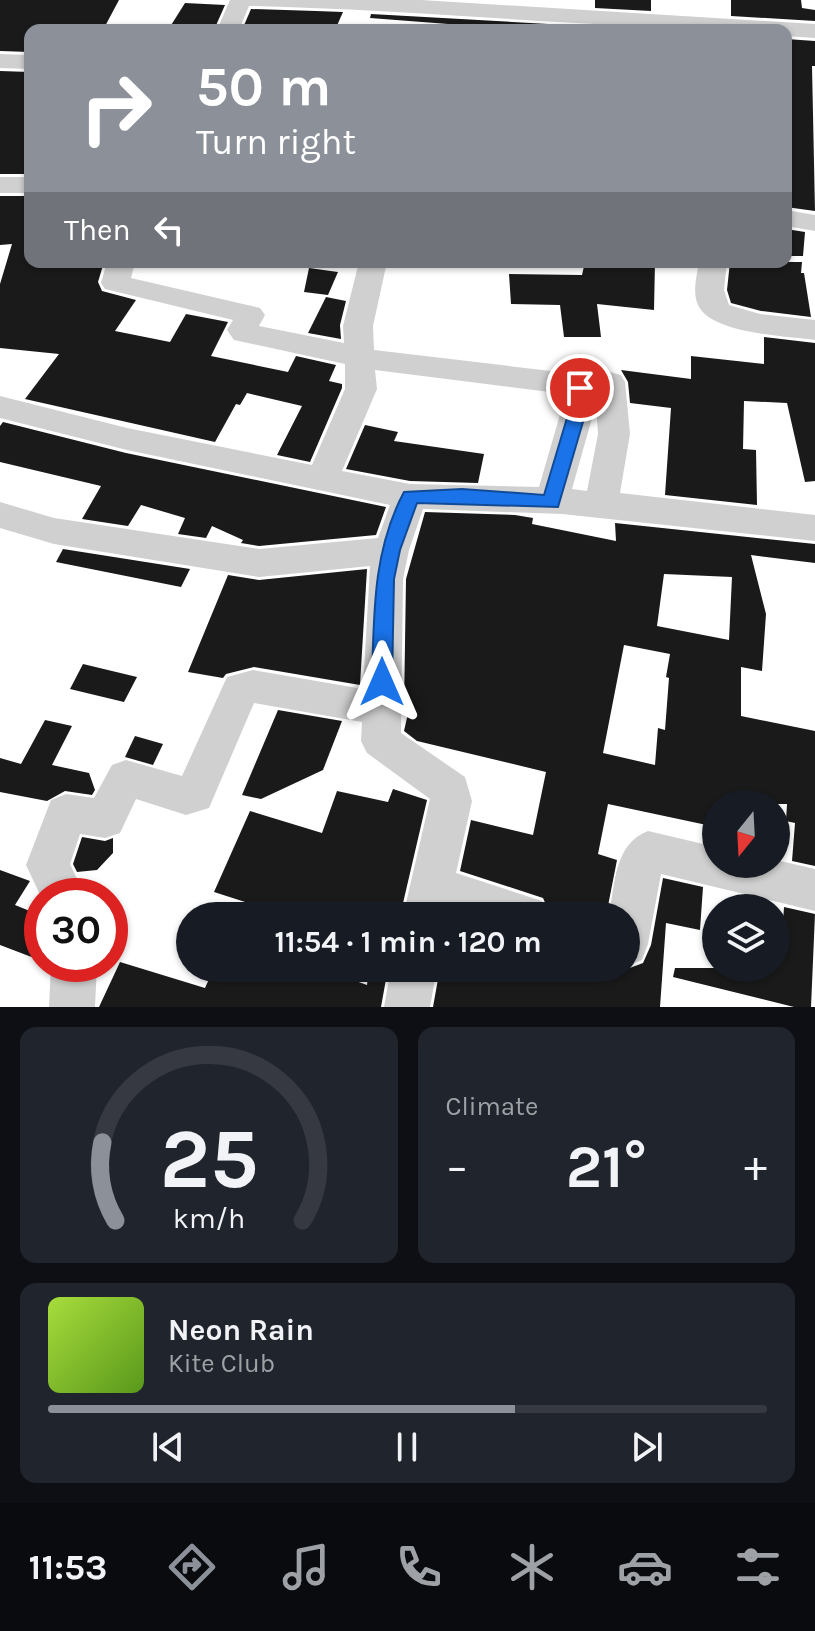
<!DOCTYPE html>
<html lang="en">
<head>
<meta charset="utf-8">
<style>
  :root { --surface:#171b24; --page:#20242c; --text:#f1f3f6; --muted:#9ea1a6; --line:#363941; --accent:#8c9099 }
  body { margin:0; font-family:Karla,sans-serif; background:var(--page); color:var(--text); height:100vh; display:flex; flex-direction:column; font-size:30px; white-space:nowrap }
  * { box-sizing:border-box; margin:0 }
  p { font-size:26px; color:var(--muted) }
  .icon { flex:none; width:44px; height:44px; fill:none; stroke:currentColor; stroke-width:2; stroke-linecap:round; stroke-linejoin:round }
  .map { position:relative; height:1007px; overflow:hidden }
  .side { display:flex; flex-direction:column; gap:20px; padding:20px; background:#0d0f14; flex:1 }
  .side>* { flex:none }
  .hud { position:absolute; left:24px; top:24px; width:768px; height:244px; border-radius:16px; box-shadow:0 2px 6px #0004; background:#8c9099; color:#fff; overflow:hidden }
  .needle { width:52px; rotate:198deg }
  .tools { position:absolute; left:702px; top:790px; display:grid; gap:16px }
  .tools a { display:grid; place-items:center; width:88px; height:88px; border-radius:50%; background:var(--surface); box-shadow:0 2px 6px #0004; font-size:40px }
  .speed { position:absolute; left:24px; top:878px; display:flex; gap:16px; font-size:40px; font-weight:700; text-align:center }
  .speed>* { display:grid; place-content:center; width:104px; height:104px; border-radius:50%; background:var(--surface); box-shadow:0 2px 6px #0004; line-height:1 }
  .speed .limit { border:12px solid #d22; background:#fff; color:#111 }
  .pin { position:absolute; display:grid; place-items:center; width:68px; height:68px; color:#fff; margin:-34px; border:4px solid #fff; border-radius:50%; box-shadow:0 2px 8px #0007 }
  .me { position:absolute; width:88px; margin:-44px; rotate:0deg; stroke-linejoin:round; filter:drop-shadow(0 0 6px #0008) }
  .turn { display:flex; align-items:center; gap:28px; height:168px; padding:0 40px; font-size:36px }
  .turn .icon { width:104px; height:104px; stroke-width:2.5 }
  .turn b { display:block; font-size:56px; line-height:68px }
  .then { display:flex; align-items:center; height:76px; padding:0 40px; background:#0003; gap:16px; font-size:30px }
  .big { font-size:60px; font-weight:700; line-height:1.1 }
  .side .widget { flex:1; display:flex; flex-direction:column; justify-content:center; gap:12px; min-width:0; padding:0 28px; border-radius:16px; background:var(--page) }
  .side .dial { align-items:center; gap:0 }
  .dial svg { height:208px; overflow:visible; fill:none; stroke:var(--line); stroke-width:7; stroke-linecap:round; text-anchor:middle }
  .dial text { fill:var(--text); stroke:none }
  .song { display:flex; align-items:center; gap:24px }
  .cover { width:96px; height:96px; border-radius:12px; background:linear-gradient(135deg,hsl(80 70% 55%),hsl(90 70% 35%)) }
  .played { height:8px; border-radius:4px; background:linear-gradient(90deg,var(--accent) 65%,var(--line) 65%) }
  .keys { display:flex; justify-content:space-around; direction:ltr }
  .heat { display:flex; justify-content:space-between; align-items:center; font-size:44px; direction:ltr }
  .side .tiles { flex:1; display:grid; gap:20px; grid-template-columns:1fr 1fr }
  .widget:last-child { grid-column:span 2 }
  .trip { position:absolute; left:176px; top:902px; width:464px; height:80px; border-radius:40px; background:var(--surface); box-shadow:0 2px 6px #0004; font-weight:700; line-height:80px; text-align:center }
  .menu { display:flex; height:128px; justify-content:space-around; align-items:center; background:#090b0e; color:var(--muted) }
  .menu .icon { width:56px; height:56px }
  .menu .current { color:var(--accent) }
  .menu b { font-size:36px; color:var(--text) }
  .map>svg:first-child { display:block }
</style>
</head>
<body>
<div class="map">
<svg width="815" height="1007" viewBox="0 0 815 1007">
  <rect width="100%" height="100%" fill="#fff"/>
  <g fill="#1a1a1a" fill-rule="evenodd">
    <polygon points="0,0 119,0 103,30 30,30 30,52 0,51"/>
    <polygon points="595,0 651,0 651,11 595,8"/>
    <polygon points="731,0 801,0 802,8 815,10 815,21 731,16"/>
    <polygon points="185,3 225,5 214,30 168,30"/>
    <polygon points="251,9 316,11 343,12 335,30 242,30"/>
    <polygon points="371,14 548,24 548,30 446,30 448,24 370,18"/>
    <polygon points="786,39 815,41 815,66 812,66 815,211 786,207"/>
    <polygon points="0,71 30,72 30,174 0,174"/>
    <polygon points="0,196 30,196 30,262 104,262 98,282 102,291 136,300 115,331 170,342 186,314 228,322 211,356 288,372 296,356 336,365 329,381 342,384 342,388 310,462 277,455 302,406 247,393 240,405 236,404 215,442 25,399 59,354 0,348 0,284 12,244 0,245"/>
    <polygon points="786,229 805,232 803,256 786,256"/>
    <polygon points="585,262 655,262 654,310 597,304 601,337 564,337 560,305 511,304 509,274 582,275"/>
    <polygon points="730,262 802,262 801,273 804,273 811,317 761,311 731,303 727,290"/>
    <polygon points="309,268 338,272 328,295 304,292"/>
    <polygon points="326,297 346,301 340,325 341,339 308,333"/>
    <polygon points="764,337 815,343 815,481 805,482 787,403 744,401 743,449 756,450 757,505 665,495 671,408 630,403 628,382 621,370 691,379 691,356 764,364"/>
    <polygon points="3,422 126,453 386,507 376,535 259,546 241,543 243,540 212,526 206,538 178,534 185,518 141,505 128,526 82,519 101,486 0,462 0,426"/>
    <polygon points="365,425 398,432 394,441 484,454 478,483 410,481 346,469"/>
    <path d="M425,512l90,3 18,3 -1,6 84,17 -1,-18 200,21v19l-64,-8 15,59 -4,57 -21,-4v49l74,15v135l-23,-5 3,-38 -9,-2 1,-17h-71v23l-108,-23 -10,50 19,6 -11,56h-55l-8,-18 -83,-27 11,-51 62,15 13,-63 -129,-31 -13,-10 5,-22 -5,-1 2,-129zM664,574l68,3 -3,63 -72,-14zM624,645l46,9 -4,23 3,1 -4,52 -7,-2 -3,37 -52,-12z"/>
    <polygon points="63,549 190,569 181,587 56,562"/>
    <polygon points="367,569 360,685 254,667 226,674 223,678 188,672 228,575 259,580"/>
    <polygon points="83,664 137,677 124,702 70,689"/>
    <polygon points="278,710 342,721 323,770 261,799 242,795"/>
    <polygon points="45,720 72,726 52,765 89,773 95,790 92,795 65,791 47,801 0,792 0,758 21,764"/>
    <polygon points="135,736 163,744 153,765 125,757"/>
    <polygon points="393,789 427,800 400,916 288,916 214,892 250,811 322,833 337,791 388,802"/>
    <polygon points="82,837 105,841 113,838 113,853 97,870 77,872 73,864"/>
    <polygon points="0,870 30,881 15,905 42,916 42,961 0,945"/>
    <polygon points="663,878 703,887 700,930 666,923 660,1007 433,1007 440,968 627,969 643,963 651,945"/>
    <polygon points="784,907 815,914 811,1007 794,1007 673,977 675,968 776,968 776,956 781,957"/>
    <polygon points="120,962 205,988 214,968 320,968 367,985 369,968 388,968 381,1007 99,1007"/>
  </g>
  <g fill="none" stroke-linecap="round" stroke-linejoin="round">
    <g fill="#d0d0d0" fill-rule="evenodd">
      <path d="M230,0h191l394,24v14l-29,-2v-6c-179,0 -358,-20 -537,-24l-10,24h-22z"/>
      <polygon points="0,54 30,55 30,69 0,68"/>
      <rect x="0" y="177" width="30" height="16"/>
      <polygon points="786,210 815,215 815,231 786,226"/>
      <path d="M107,262h28l-4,16 129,30 5,7 -6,11 85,17 -1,-17 16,-64h28l-14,64 1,24 194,23 23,8 4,6 4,-12 11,-3 11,3 4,7 5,52 -10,59 195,22v26l-253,-27 -139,-5 -14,41 -6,29 -2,154 64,44 7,24 -16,72 86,28 6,15h-88l-12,-4 -1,4h-44l27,-117 -63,-46 -6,-12 1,-19 -108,-19 -45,105 -23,7 -50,-16 -16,34 -15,5 -25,-4 -10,30 15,32h-43v3l-16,-34 25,-65 15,-6 28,4 18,-33 14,-5 56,16 45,-99 26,-7 110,19 7,-123 -111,11 -205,-33 -54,-16v-26l54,16 205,31 119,-11 12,-33 -263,-55 -127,-32v-22l127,32 185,37 33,-76v-25l-111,-24 -7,-10 6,-10 -128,-31 -4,-6zM375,370l191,24 -27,93 -129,-3 -68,-13 35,-82zM596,404l2,30 -11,57 -15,-2z"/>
      <path d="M699,262h28l-3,28 5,15 31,9 55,6v20c-28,-4 -104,-6 -117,-35 -6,-13 -1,-30 1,-43z"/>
      <path d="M648,831l68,16v17h60v-4l39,9v42l-154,-37 -13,70 -6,16 -16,6v-50h-17c6,-32 5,-72 39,-85z"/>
      <polygon points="51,964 97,964 95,1007 49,1007"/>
      <polygon points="391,968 437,968 430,1007 384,1007"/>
    </g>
  </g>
  <path fill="#1a73e8" stroke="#114b97" stroke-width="2" d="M580,382l6,2 4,14 -32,109 -141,-4 -17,47 -6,29 -2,103 -3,6 -7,3 -7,-3 -3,-6c2,-65 0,-130 32,-190l58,-3 82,6 29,-97 -1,-10z"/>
</svg>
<div class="tools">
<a><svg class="needle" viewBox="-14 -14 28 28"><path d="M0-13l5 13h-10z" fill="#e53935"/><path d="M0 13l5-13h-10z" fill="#9ea1a6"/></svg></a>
<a><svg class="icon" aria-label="layers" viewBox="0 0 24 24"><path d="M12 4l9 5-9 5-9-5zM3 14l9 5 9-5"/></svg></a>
</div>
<div class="speed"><div class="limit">30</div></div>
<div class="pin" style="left:580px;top:388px;background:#d93025"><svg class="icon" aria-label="arrive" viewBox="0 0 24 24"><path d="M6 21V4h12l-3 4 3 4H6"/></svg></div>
<svg class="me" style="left:382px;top:682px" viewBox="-20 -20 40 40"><path d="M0-17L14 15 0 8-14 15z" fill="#1a73e8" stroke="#fff" stroke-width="4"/></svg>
<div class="trip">11:54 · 1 min · 120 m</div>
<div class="hud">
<div class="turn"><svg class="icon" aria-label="right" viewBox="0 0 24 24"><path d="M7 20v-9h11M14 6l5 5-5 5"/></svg><div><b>50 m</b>Turn right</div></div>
<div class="then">Then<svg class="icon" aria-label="left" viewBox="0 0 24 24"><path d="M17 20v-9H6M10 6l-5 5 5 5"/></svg></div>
</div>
</div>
<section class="side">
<div class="tiles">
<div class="widget dial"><svg viewBox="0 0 100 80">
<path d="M14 69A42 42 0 1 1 86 69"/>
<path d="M14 69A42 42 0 0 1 9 39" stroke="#8c9099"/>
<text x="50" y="56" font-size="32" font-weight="700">25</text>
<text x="50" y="72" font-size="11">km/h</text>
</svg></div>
<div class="widget"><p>Climate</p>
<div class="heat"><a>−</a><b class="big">21°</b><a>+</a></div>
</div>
<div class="widget">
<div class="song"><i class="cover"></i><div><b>Neon Rain</b><p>Kite Club</p></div></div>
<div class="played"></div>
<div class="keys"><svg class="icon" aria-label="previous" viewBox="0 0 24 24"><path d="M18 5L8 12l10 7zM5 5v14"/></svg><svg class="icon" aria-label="pause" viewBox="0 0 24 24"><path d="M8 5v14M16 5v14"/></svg><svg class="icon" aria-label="next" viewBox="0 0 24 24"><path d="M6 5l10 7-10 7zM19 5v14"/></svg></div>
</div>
</div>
</section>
<nav class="menu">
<b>11:53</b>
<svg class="icon current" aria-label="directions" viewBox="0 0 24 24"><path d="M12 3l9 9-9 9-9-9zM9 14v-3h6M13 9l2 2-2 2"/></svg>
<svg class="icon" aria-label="music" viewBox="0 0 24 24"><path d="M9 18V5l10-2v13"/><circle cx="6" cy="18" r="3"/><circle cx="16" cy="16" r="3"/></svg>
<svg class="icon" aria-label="phone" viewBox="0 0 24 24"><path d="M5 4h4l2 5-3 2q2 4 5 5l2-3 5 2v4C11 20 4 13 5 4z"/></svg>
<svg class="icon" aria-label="climate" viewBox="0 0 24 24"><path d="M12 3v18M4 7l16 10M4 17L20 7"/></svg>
<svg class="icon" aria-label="car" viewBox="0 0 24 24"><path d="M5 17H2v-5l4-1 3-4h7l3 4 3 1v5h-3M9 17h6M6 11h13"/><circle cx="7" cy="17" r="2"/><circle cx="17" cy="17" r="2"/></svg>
<svg class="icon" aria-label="filters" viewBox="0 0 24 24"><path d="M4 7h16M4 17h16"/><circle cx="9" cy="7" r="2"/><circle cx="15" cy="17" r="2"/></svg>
</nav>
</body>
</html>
